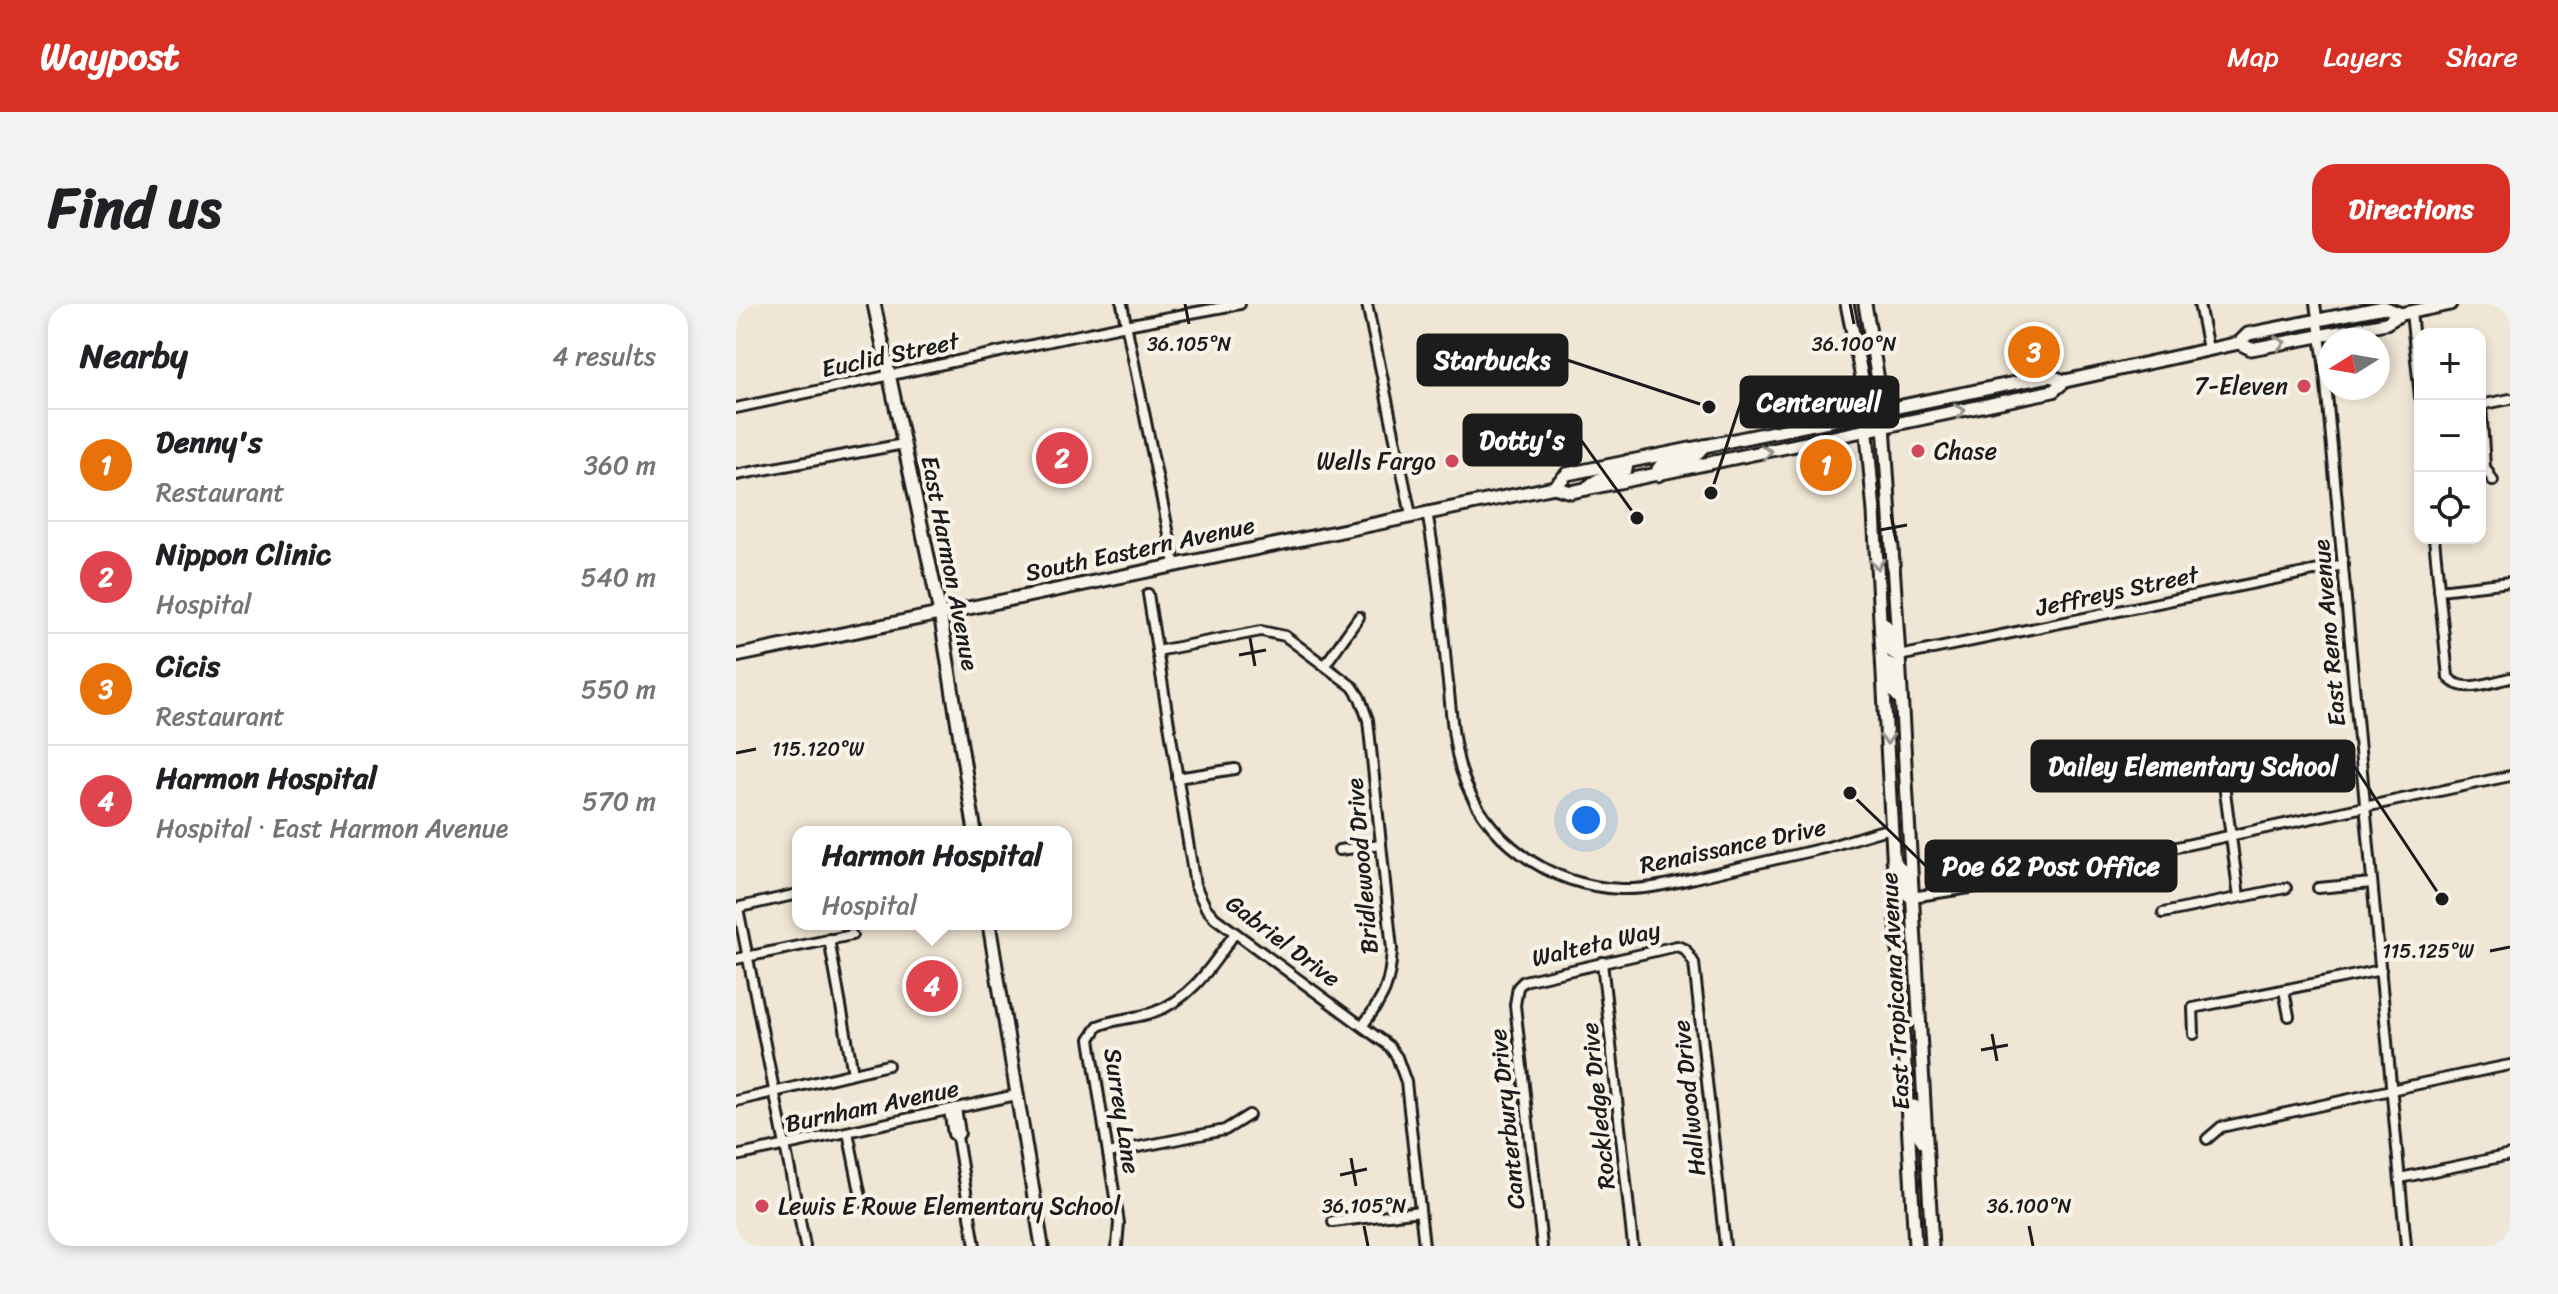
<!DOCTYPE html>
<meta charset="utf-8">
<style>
body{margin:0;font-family:Sriracha,sans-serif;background:#f2f2f2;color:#202124}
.controls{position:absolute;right:24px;top:24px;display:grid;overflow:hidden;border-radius:16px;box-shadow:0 4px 12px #0003}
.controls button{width:72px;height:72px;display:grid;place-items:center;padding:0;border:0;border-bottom:2px solid #e0e0e0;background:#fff;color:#202124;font:40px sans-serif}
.compass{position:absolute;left:1582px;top:24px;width:72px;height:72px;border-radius:50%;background:#fff;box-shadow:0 4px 12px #0003;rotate:259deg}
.you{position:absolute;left:850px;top:516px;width:28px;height:28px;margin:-20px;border:6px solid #fff;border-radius:50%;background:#1a73e8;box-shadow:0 0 0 12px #1a73e833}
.badge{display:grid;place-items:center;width:52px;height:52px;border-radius:50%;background:#d93025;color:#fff;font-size:26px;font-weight:700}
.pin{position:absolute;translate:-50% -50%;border:4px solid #fff;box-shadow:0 2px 8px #0006}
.popup{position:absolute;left:56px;top:522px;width:280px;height:104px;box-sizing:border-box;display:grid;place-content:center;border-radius:16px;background:#fff;filter:drop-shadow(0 2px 6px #0005);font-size:26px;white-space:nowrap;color:#757577}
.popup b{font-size:30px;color:#202124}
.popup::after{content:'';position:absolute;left:50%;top:100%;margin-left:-16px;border:16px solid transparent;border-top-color:#fff}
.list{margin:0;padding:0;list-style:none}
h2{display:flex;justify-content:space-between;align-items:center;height:104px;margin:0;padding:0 32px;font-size:34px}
h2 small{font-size:26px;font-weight:400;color:#757577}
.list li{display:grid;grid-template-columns:52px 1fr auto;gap:24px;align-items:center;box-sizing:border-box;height:112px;padding:0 32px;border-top:2px solid #e0e0e0}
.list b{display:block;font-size:30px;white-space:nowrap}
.list p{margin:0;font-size:26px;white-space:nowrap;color:#757577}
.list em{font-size:26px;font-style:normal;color:#757577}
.icon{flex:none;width:44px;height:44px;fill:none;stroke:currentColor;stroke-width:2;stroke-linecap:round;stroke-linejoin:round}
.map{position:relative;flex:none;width:1774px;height:942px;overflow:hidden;border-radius:24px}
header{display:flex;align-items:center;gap:48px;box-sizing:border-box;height:112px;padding:0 40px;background:#d93025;color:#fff}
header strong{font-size:38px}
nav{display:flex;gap:44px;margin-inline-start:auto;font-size:28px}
.intro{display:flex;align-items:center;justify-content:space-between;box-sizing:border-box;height:192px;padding:0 48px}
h1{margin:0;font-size:56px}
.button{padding:20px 36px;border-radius:24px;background:#d93025;color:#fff;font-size:28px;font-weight:700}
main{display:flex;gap:48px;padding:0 48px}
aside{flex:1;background:#fff;border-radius:24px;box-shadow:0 4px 12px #0003}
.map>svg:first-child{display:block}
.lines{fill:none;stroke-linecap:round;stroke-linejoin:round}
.minor-casing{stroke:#1c1c1c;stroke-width:14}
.major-casing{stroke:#1c1c1c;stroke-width:17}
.minor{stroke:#f7f3e8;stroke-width:8}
.major{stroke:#f7f3e8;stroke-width:11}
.oneway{stroke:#94928c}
.ticks{fill:none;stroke:#1c1c1c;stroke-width:3}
.poi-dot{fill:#d1495b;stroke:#f7f3e8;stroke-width:3}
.labels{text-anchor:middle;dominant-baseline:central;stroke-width:8;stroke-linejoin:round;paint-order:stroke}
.street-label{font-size:24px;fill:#1c1c1c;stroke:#f7f3e8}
.poi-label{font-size:24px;fill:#1c1c1c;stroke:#f7f3e8;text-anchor:end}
.ticks-label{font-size:20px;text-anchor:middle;fill:#1c1c1c;stroke:#f7f3e8;stroke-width:8;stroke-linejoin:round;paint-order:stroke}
.leader{fill:none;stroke:#1c1c1c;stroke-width:3}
.callout-dot{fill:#1c1c1c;stroke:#f7f3e8;stroke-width:3}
.callout{fill:#1c1c1c;stroke:#1c1c1c;stroke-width:3}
.callout-label{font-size:26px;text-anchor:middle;font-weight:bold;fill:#fff}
</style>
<header>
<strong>Waypost</strong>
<nav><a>Map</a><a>Layers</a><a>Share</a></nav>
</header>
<div class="intro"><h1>Find us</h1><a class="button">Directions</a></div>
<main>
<aside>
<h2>Nearby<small>4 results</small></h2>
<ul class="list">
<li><span class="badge" style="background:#e8710a">1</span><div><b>Denny's</b><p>Restaurant</p></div><em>360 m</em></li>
<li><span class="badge" style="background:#e0444e">2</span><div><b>Nippon Clinic</b><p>Hospital</p></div><em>540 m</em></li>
<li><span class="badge" style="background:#e8710a">3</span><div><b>Cicis</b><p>Restaurant</p></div><em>550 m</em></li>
<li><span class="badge" style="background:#e0444e">4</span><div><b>Harmon Hospital</b><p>Hospital · East Harmon Avenue</p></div><em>570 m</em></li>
</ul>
</aside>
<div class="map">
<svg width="1774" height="942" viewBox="0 0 1774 942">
<rect width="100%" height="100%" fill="#f0e6d5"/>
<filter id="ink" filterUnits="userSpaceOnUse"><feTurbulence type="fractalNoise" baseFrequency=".0125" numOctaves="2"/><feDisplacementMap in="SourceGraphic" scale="16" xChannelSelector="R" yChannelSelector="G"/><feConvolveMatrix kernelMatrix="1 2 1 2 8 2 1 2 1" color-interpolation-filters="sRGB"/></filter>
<g filter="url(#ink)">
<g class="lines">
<g class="minor-casing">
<g id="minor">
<polyline points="386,0 439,260"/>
<polyline points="631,0 675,211"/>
<polyline points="1463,0 1472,45"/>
<polyline points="1579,0 1588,58 1670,942"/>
<polyline points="1675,8 1684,93"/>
<polyline points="1744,101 1774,95"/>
<polyline points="1745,101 1749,163 1757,177"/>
<polyline points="0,104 390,21 504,0"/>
<polyline points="0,171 168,140"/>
<path d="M691,208C701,262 706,316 711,370C715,402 716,435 725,466C747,536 813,582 885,585C917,586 949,576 980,569C1017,560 1055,552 1092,543C1113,537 1134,529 1156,524"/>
<path d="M1698,234L1712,373C1726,391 1754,378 1774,374"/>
<polyline points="1703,286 1774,278"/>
<polyline points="412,290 459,581 470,604 479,614 653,742 661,753 670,778 688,942"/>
<path d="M421,347L525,327L549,332L617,383L624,394L632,416L656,645C654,681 649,692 627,721"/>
<polyline points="1163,352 1607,261"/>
<polyline points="589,361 623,313"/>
<polyline points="1486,465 1503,593"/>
<polyline points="441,474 499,465"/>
<polyline points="1415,479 1530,456"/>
<polyline points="603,546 645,541"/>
<polyline points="1582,584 1636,579"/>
<polyline points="1176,593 1291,575 1774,472"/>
<polyline points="0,604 62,590"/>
<polyline points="2,604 69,942"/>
<polyline points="1427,609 1550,584"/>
<polyline points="93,635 117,769"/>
<polyline points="0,655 116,631"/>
<polyline points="866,658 897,942"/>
<polyline points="1548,686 1553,712"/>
<polyline points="1458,730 1457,704 1645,666"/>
<polyline points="0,797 152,761"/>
<polyline points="220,804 224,829 221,833"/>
<polyline points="213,806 217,830 221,833 239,942"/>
<polyline points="112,828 126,898"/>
<path d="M1471,835L1485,823C1581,803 1677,780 1774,761"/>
<polyline points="372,849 489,826 513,811"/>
<polyline points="0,852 280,791"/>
<polyline points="1664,874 1774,851"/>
<polyline points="597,918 684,907"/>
<path d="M381,942L383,919L354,735L362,722C380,714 400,715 418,708C456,695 477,660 499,629"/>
<polyline points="806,942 779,701 782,683 788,677 941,642 949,645 958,659 989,942"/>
</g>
</g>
<g class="major-casing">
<g id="major">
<polyline points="138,0 204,309 239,528"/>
<polyline points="1111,0 1126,74 1138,208 1179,942"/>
<polyline points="1129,0 1147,105 1163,352 1196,942"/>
<polyline points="1503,39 1512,30 1648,3 1665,10"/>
<polyline points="922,171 922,165 925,161 958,153 968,142"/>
<polyline points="818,183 831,170 1314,72 1329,77"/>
<path d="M850,185C867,168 875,176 890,165L892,157"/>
<polyline points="1145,317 1154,326 1156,348 1163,352"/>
<polyline points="0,352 818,183 835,188 1317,87 1329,77 1503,39 1515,45 1531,42 1650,19 1665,10 1714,0"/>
<polyline points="1147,357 1154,360 1157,387 1165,396"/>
<polyline points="1157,556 1166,566 1169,589 1175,593"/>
<polyline points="253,620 306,942"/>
<polyline points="1178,802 1182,830 1188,839"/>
</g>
</g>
<use href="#minor" class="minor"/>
<use href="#major" class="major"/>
</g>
<defs><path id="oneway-chevron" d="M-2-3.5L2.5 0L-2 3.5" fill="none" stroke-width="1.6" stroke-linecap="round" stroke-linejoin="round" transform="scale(2)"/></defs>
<g class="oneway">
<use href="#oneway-chevron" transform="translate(1544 39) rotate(-11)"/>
<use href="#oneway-chevron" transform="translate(1224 107) rotate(-12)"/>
<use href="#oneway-chevron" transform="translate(1031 148) rotate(-12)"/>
<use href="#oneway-chevron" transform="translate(1141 260) rotate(86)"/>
<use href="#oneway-chevron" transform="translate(1151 435) rotate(87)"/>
</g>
</g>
<path class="ticks" d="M449,0L453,20M1114,0L1118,20M1155,210L1160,237M1144,226L1171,221M514,334L519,362M503,351L530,346M0,449L20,445M1754,647L1774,643M1256,730L1261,757M1245,746L1272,741M615,854L620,882M604,871L631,865M628,922L632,942M1293,922L1297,942"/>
<g class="poi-dot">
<circle cx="1568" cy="82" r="8"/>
<circle cx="1182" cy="147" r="8"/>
<circle cx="716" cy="157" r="8"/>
<circle cx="26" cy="902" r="8"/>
</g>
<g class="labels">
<g class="street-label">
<text transform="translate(154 51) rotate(-12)">Euclid Street</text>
<text transform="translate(404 245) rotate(-12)">South Eastern Avenue</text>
<text transform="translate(214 259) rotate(79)">East Harmon Avenue</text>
<text transform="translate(1381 287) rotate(-12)">Jeffreys Street</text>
<text transform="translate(1593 329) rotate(-95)">East Reno Avenue</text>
<text transform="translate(997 542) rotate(-12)">Renaissance Drive</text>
<text transform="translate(626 562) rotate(-95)">Bridlewood Drive</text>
<text transform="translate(547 637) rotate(37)">Gabriel Drive</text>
<text transform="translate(860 640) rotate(-13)">Walteta Way</text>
<text transform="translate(1159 687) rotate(-93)">East Tropicana Avenue</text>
<text transform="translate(953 794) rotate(-96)">Hallwood Drive</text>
<text transform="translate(136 802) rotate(-12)">Burnham Avenue</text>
<text transform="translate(862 802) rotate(-96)">Rockledge Drive</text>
<text transform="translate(386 807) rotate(81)">Surrey Lane</text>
<text transform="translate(771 815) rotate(-96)">Canterbury Drive</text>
</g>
<g class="poi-label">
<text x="1552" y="82">7-Eleven</text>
<text x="1198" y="147" text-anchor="start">Chase</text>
<text x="700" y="157">Wells Fargo</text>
<text x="42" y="902" text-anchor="start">Lewis E Rowe Elementary School</text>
</g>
</g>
<g class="ticks-label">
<text x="453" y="47">36.105°N</text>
<text x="1118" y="47">36.100°N</text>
<text x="82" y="452">115.120°W</text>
<text x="1692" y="654">115.125°W</text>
<text x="628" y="909">36.105°N</text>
<text x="1293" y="909">36.100°N</text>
</g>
<path class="leader" d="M973 103L831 56M975 189L1005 98M901 214L845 136M1706 595L1618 462M1114 489L1190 562"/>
<g class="callout-dot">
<circle cx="973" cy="103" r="8"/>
<circle cx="975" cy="189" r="8"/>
<circle cx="901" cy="214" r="8"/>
<circle cx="1706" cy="595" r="8"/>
<circle cx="1114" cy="489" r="8"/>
</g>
<g class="callout">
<rect x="682" y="31" width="149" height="50" rx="8"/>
<rect x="1005" y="73" width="157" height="50" rx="8"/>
<rect x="728" y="111" width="117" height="50" rx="8"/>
<rect x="1296" y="437" width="322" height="50" rx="8"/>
<rect x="1190" y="537" width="250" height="50" rx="8"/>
</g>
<g class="callout-label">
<text x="756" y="65">Starbucks</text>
<text x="1083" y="107">Centerwell</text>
<text x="786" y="145">Dotty's</text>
<text x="1457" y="471">Dailey Elementary School</text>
<text x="1315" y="571">Poe 62 Post Office</text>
</g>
</svg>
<div class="controls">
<button>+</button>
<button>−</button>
<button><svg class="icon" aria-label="locate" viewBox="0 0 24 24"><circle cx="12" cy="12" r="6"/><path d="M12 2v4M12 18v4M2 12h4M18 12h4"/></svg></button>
</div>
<svg class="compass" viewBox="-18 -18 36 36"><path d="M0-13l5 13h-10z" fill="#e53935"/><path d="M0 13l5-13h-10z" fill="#757577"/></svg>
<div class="you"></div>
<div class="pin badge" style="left:1090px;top:161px;background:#e8710a">1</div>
<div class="pin badge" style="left:326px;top:154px;background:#e0444e">2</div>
<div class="pin badge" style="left:1298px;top:48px;background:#e8710a">3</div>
<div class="pin badge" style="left:196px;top:682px;background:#e0444e">4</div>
<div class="popup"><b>Harmon Hospital</b>Hospital</div>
</div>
</main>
